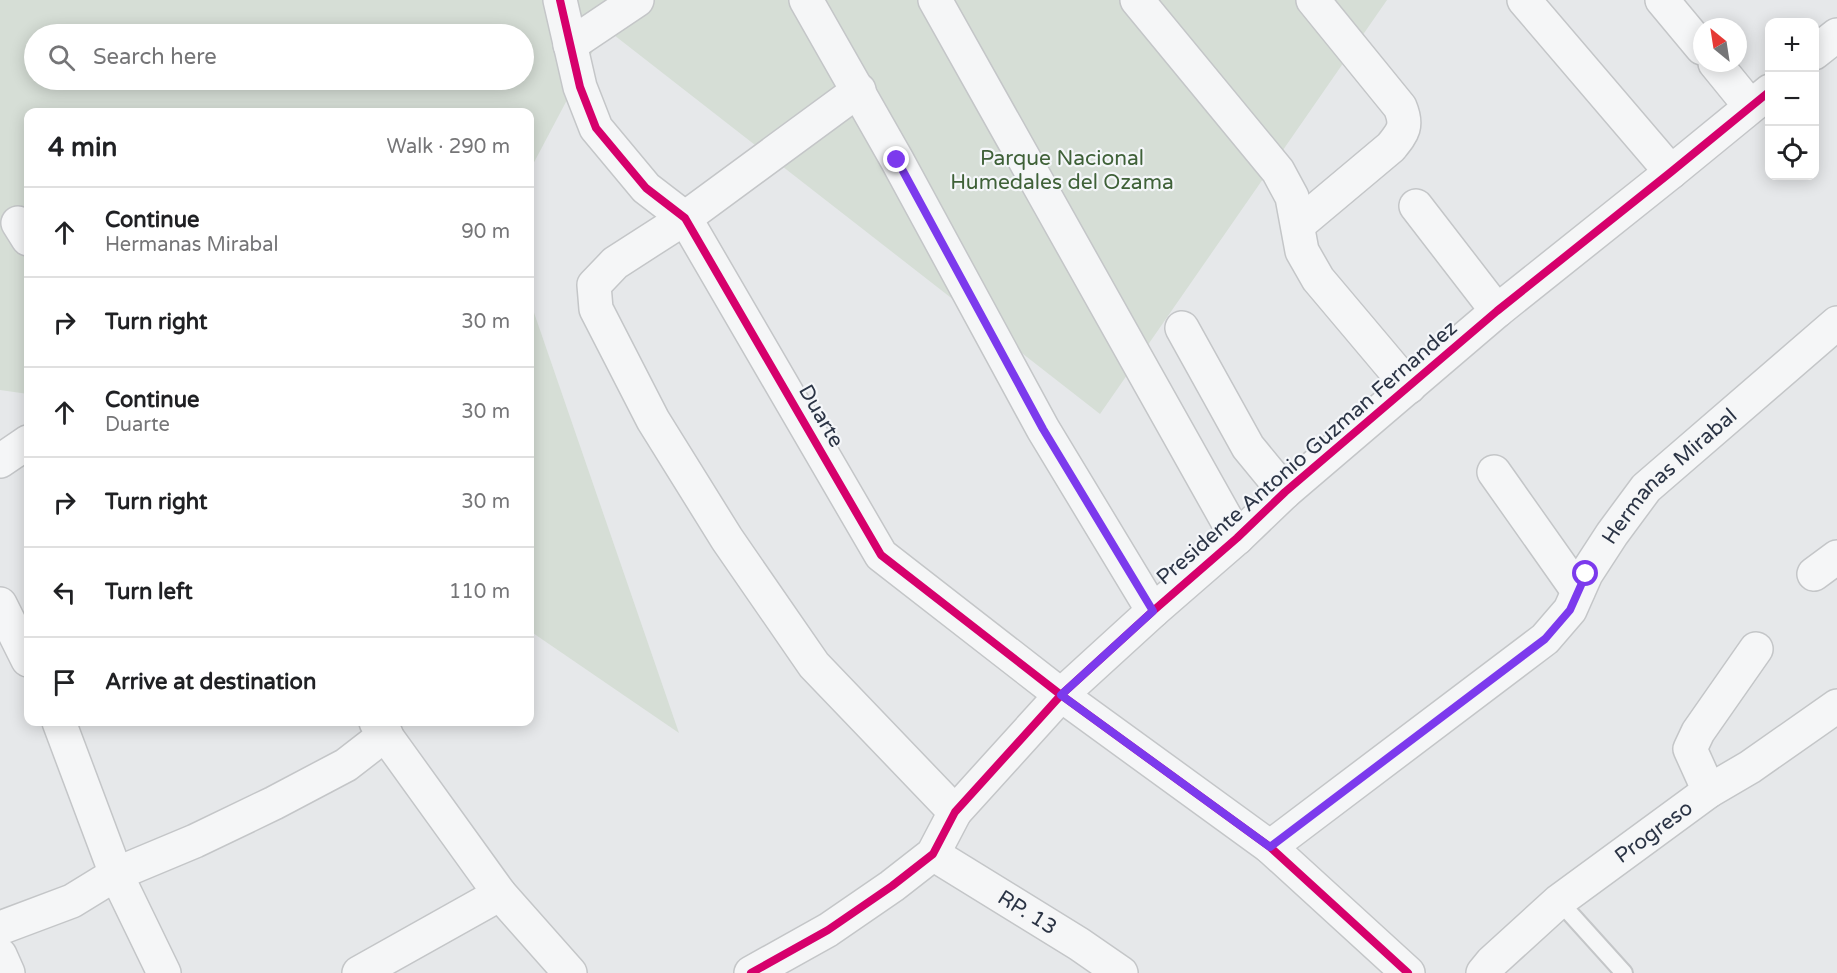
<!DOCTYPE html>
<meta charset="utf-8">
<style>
body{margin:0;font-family:"Varela Round",sans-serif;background:#f6f6f6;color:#202124}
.controls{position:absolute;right:18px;top:18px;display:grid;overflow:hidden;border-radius:12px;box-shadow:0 3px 15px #0003}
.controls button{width:54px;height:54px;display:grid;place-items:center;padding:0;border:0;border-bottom:2px solid #e0e0e0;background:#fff;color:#202124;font:30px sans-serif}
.compass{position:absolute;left:1693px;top:18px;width:54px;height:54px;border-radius:50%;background:#fff;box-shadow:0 3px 15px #0003;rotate:330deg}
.stop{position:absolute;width:18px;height:18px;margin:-14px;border:4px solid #7c3aed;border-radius:50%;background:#fff}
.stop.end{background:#7c3aed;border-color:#fff;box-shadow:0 2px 6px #0008}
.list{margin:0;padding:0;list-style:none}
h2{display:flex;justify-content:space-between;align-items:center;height:78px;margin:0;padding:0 24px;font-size:26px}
h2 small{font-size:20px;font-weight:400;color:#757577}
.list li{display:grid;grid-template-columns:39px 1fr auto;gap:18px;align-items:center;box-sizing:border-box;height:90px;padding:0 24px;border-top:2px solid #e0e0e0}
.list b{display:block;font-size:22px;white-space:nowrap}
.list p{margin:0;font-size:20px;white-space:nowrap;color:#757577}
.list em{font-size:20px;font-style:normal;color:#757577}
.icon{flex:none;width:33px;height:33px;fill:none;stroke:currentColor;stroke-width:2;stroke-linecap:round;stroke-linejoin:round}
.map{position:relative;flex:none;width:1837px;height:973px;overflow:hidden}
.search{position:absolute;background:#fff;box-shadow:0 3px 15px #0003;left:24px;top:24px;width:510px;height:66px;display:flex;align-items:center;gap:15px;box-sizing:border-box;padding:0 21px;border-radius:33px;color:#757577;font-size:22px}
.panel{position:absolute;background:#fff;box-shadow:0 3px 15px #0003;left:24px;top:108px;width:510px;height:618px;border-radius:12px}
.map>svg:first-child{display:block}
.green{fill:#d6ded6;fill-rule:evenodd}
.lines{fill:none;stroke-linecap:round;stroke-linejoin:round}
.lane-casing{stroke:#c4c6c8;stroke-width:20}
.street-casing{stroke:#c4c6c8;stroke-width:36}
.lane{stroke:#f5f6f7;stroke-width:16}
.street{stroke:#f5f6f7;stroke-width:33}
.cycleway-casing{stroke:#f4f6f9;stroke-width:11}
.cycleway{stroke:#d6006c;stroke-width:8}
.route{stroke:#7c3aed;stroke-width:8}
.labels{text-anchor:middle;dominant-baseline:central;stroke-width:4.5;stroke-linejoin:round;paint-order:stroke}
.park-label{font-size:21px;fill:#3f6138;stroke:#f4f6f9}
.street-label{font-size:21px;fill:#2b3445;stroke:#f4f6f9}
</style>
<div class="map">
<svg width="1837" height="973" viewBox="0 0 1837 973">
<rect width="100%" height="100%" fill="#e6e8ea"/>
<g class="green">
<path d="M0,0H1387L1100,414L605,28L530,170V112H28V394L0,390ZM34,34H524V80H34Z"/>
<polygon points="530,301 679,733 530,631"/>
</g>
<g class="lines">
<g class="lane-casing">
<polyline id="lane" points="1559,901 1624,973"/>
</g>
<g class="street-casing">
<g id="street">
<polyline points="560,0 580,87 596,128 646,188 685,218 881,555 1061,695 1270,847 1408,973"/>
<polyline points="806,0 897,160 1043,429 1153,611"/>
<polyline points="935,0 1237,538"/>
<polyline points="1137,0 1278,171 1292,197 1302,251 1318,279 1409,387"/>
<polyline points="1524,0 1671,172"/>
<polyline points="1662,0 1702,48"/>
<polyline points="570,45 637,0"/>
<polyline points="1814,53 1837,35"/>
<polyline points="1715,63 1750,106"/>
<polyline points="859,90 685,218 615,263 594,285 596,309 653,420 727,539 814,665 955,812"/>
<polyline points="1416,206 1497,311"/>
<polyline points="18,223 28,239"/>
<path d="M1298,225L1391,147C1403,132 1408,126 1400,107L1313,0"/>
<polyline points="1182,328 1248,447 1285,492"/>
<polyline points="0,461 28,442"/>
<polyline points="1494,472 1578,591"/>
<polyline points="1814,574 1837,557"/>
<polyline points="0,604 28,660"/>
<polyline points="59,722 116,874 164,973"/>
<polyline points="376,722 500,894 570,973"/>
<polyline points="1709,791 1690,749 1698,732 1756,649"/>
<path id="s1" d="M1270,847L1545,639L1570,610L1586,574L1612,534L1646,488L1837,323"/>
<path id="s2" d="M933,854L1079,944L1121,973"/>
<polyline points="0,928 72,901 116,874 195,841 274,803 346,765 386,734"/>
<polyline points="0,955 8,973"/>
<polyline points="359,973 500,894"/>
<polyline points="751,973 828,930 892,886 933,854 955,812 1061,695 1153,611 1237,538 1285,492 1497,311 1671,172 1770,91"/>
<path id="s3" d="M1483,973L1492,962L1559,901L1709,791L1750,767L1837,706"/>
</g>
</g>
<use href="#lane" class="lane"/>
<use href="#street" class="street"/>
<g class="cycleway-casing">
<g id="cycleway">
<polyline points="560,0 580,87 596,128 646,188 685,218 881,555 1061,695 1270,847 1408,973"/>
<polyline points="751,973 828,930 892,886 933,854 955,812 1061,695 1153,611 1237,538 1285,492 1497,311 1671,172 1770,91"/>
</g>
</g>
<use href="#cycleway" class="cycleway"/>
</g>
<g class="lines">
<polyline class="route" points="897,160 1043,429 1153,611 1061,695 1270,847 1545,639 1570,610 1586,574"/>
</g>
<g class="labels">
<g class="park-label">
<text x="1062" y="158">Parque Nacional<tspan x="1062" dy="24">Humedales del Ozama</tspan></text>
</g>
<g class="street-label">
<text transform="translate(821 416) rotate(60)">Duarte</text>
<text transform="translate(1307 453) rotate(-41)">Presidente Antonio Guzman Fernandez</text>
<text stroke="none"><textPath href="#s1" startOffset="552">Hermanas Mirabal</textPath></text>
<text stroke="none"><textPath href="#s3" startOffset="222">Progreso</textPath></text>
<text stroke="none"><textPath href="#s2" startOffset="111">RP. 13</textPath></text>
</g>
</g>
</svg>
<div class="controls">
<button>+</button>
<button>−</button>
<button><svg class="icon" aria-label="locate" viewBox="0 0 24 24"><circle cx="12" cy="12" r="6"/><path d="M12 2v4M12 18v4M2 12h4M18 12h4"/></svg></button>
</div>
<svg class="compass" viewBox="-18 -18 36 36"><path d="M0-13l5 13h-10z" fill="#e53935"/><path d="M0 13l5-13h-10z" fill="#757577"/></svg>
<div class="stop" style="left:1586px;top:574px"></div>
<div class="stop end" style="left:897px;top:160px"></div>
<div class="search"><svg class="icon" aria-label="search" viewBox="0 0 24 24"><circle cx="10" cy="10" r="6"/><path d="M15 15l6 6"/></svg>Search here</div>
<section class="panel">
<h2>4 min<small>Walk · 290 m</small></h2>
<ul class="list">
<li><svg class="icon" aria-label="ahead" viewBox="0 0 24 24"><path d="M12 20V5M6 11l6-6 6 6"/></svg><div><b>Continue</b><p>Hermanas Mirabal</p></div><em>90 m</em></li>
<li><svg class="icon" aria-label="right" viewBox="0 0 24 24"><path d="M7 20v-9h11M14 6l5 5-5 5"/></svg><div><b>Turn right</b></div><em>30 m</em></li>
<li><svg class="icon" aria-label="ahead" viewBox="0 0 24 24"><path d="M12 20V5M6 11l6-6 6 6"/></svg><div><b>Continue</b><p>Duarte</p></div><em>30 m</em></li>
<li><svg class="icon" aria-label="right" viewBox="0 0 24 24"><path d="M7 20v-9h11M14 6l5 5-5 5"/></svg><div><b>Turn right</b></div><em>30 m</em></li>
<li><svg class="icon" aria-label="left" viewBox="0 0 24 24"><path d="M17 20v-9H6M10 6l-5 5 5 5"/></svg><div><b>Turn left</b></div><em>110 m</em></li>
<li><svg class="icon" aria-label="arrive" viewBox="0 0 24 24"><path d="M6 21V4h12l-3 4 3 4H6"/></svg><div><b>Arrive at destination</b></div></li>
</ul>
</section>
</div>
